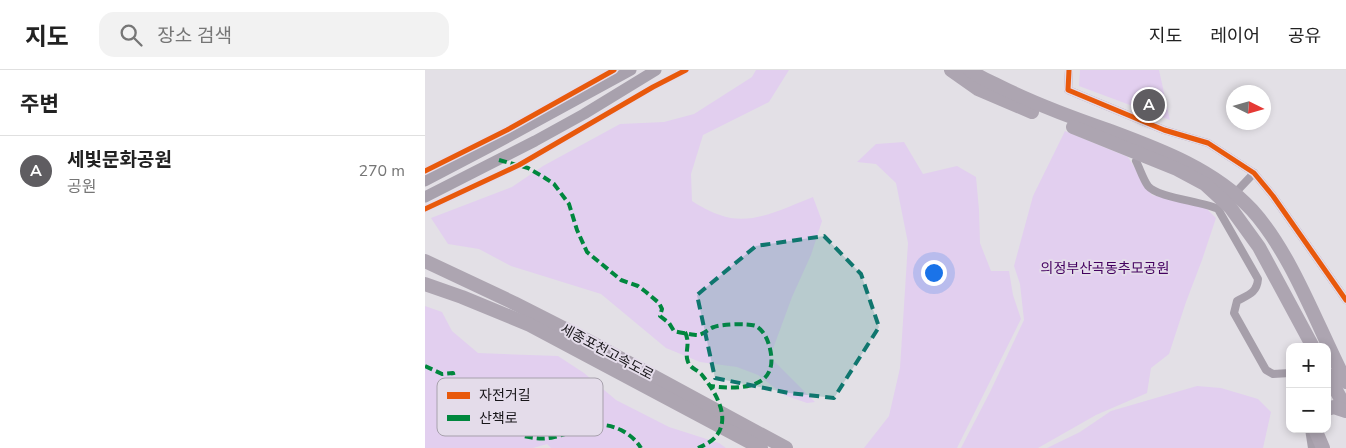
<!DOCTYPE html>
<html lang="ko">
<meta charset="utf-8">
<style>
body{margin:0;font-family:"Nunito Sans","Noto Sans KR",sans-serif;background:#f2f2f2;color:#222}
.controls{position:absolute;right:15px;bottom:15px;display:grid;overflow:hidden;border-radius:10px;box-shadow:0 2px 8px #0003}
.controls button{width:45px;height:45px;display:grid;place-items:center;padding:0;border:0;border-bottom:1px solid #e0e0e0;background:#fff;color:#222;font:25px sans-serif}
.compass{position:absolute;left:801px;top:15px;width:45px;height:45px;border-radius:50%;background:#fff;box-shadow:0 2px 8px #0003;rotate:95deg}
.you{position:absolute;left:508px;top:202px;width:18px;height:18px;margin:-12px;border:4px solid #fff;border-radius:50%;background:#1a73e8;box-shadow:0 0 0 8px #1a73e833}
.badge{display:grid;place-items:center;width:32px;height:32px;border-radius:50%;background:#5f5d61;color:#fff;font-size:16px;font-weight:700}
.pin{position:absolute;translate:-50% -50%;border:2px solid #fff;box-shadow:0 1px 5px #0006}
.list{margin:0;padding:0;list-style:none}
h2{display:flex;justify-content:space-between;align-items:center;height:65px;margin:0;padding:0 20px;font-size:21px}
h2 small{font-size:16px;font-weight:400;color:#767676}
.list li{display:grid;grid-template-columns:32px 1fr auto;gap:15px;align-items:center;box-sizing:border-box;height:70px;padding:0 20px;border-top:1px solid #e0e0e0}
.list b{display:block;font-size:19px;white-space:nowrap}
.list p{margin:0;font-size:16px;white-space:nowrap;color:#767676}
.list em{font-size:16px;font-style:normal;color:#767676}
.icon{flex:none;width:28px;height:28px;fill:none;stroke:currentColor;stroke-width:2;stroke-linecap:round;stroke-linejoin:round}
.map{position:relative;flex:none;width:921px;height:378px;overflow:hidden}
header{display:flex;align-items:center;gap:30px;box-sizing:border-box;height:70px;padding:0 25px;background:#fff;border-bottom:1px solid #e0e0e0}
header strong{font-size:24px}
nav{display:flex;gap:28px;margin-inline-start:auto;font-size:18px}
.search{width:350px;height:45px;background:#f2f2f2;display:flex;align-items:center;gap:12px;box-sizing:border-box;padding:0 18px;border-radius:15px;color:#767676;font-size:19px}
main{display:flex}
aside{flex:1;background:#fff}
.map>svg:first-child{display:block}
.green{fill:#e2cfef}
.lines{fill:none;stroke-linecap:round;stroke-linejoin:round}
.street{stroke:#a69faa;stroke-width:8}
.primary{stroke:#a8a1ad;stroke-width:11}
.highway{stroke:#ada5b1;stroke-width:14}
.quiet{stroke:#00873e;stroke-width:4;stroke-dasharray:8 4;stroke-linecap:butt}
.cycleway-casing{stroke:#e4dcea;stroke-width:8}
.cycleway{stroke:#e8590c;stroke-width:5}
.marked{fill:#0f766e;fill-opacity:0.2;stroke:#0f766e;stroke-width:4;stroke-dasharray:10 6;stroke-linejoin:round}
.labels{text-anchor:middle;dominant-baseline:central;stroke-width:4;stroke-linejoin:round;paint-order:stroke}
.park-label{font-size:14px;fill:#43015f;stroke:#e4dcea}
.street-label{font-size:14px;fill:#18161a;stroke:#e4dcea}
.key{fill:#e4dcea;stroke:#a7a1ac;stroke-width:1}
.key-label{font-size:14px;fill:#18161a}
</style>
<header>
<strong>지도</strong>
<div class="search"><svg class="icon" aria-label="search" viewBox="0 0 24 24"><circle cx="10" cy="10" r="6"/><path d="M15 15l6 6"/></svg>장소 검색</div>
<nav><a>지도</a><a>레이어</a><a>공유</a></nav>
</header>
<main>
<aside>
<h2>주변<small></small></h2>
<ul class="list">
<li><span class="badge">A</span><div><b>세빛문화공원</b><p>공원</p></div><em>270 m</em></li>
</ul>
</aside>
<div class="map">
<svg width="921" height="378" viewBox="0 0 921 378">
<rect width="100%" height="100%" fill="#e3e0e6"/>
<g class="green">
<path d="M331,0H364L344,32L278,65L266,104L267,131C275,136 285,142 295,145C326,157 359,138 388,127L397,151L386,185L367,227L345,287L390,332L382,333L359,325L333,305L312,297L275,292L241,278L176,224L86,196L54,179L23,174L6,148L87,117L118,96L195,54L239,52L269,44L327,7Z"/>
<polygon points="655,0 734,0 745,50 654,16"/>
<polygon points="640,61 703,87 727,125 780,137 791,148 777,190 761,232 744,284 726,298 722,323 671,345 613,378 536,378 565,322 599,250 595,214 589,196 608,126"/>
<polygon points="479,72 498,104 532,96 551,107 554,140 555,173 566,201 584,201 588,225 596,249 532,378 439,378 464,346 475,298 483,173 471,113 451,94 432,92 451,74"/>
<polygon points="0,236 17,242 27,261 53,283 133,286 159,303 191,330 244,357 294,373 301,378 126,378 122,374 108,378 0,378"/>
<polygon points="772,316 796,318 833,329 846,342 838,378 622,378 655,362 686,341"/>
</g>
<g class="lines">
<g class="street">
<polyline points="644,0 643,20 739,60 783,73 829,103 848,126 921,230"/>
<path d="M711,91C715,99 718,109 723,116C733,128 776,131 793,139L833,209C832,223 823,225 812,231L809,243L841,300L848,304L865,303"/>
<polyline points="812,121 829,103"/>
<polyline points="884,359 887,378"/>
</g>
<g class="primary">
<polyline points="0,111 63,78 206,0"/>
<polyline points="0,127 110,71 159,44 231,0"/>
</g>
<g class="highway">
<polyline points="526,0 553,19 607,42"/>
<path d="M545,0C553,7 564,11 574,16C610,34 645,47 683,60C734,79 789,99 827,140C867,184 893,258 921,312"/>
<polyline points="648,57 752,99 780,114 805,137 834,177 888,277"/>
<polyline points="0,191 89,233 154,266 361,378"/>
<polyline points="0,214 37,227 105,255 336,378"/>
<polyline points="902,304 921,338"/>
<polyline points="902,339 909,337 921,341"/>
<polyline points="890,359 898,378"/>
</g>
<g class="quiet">
<path d="M74,90L103,98L117,106L129,114L144,134L152,160L162,182L196,210L213,216L221,222L234,233L237,239L235,246L244,253L249,261C251,262 270,265 272,265C278,265 283,259 289,257C296,254 324,253 331,256C338,260 342,268 344,275C357,319 316,320 285,316"/>
<path d="M260,262C266,274 259,282 263,292C266,299 273,300 277,305C289,320 306,346 292,365C288,371 280,375 273,378"/>
<path d="M0,296L17,304L28,303L31,317L53,341C74,342 85,350 98,366C108,368 118,370 129,367C154,362 169,347 196,360C204,364 211,370 216,378"/>
</g>
<g class="cycleway-casing">
<g id="cycleway">
<polyline points="644,0 643,20 739,60 783,73 829,103 848,126 921,230"/>
<polyline points="0,101 82,60 189,0"/>
<polyline points="0,139 94,95 228,17 261,0"/>
</g>
</g>
<use href="#cycleway" class="cycleway"/>
</g>
<path class="marked" d="M399,166L436,204L454,257L409,328L364,323L290,308L272,225L331,176Z"/>
<g class="labels">
<g class="park-label">
<text x="680" y="198">의정부산곡동추모공원</text>
</g>
<g class="street-label">
<text transform="translate(182 282) rotate(28)">세종포천고속도로</text>
</g>
</g>
<rect x="12" y="308" width="166" height="58" rx="8" class="key"/>
<rect x="22" y="322" width="23" height="7" fill="#e8590c"/>
<rect x="22" y="345" width="23" height="6" fill="#00873e"/>
<g class="key-label">
<text x="54" y="330">자전거길</text>
<text x="54" y="353">산책로</text>
</g>
</svg>
<div class="controls">
<button>+</button>
<button>−</button>
</div>
<svg class="compass" viewBox="-18 -18 36 36"><path d="M0-13l5 13h-10z" fill="#e53935"/><path d="M0 13l5-13h-10z" fill="#767676"/></svg>
<div class="you"></div>
<div class="pin badge" style="left:724px;top:35px">A</div>
</div>
</main>
